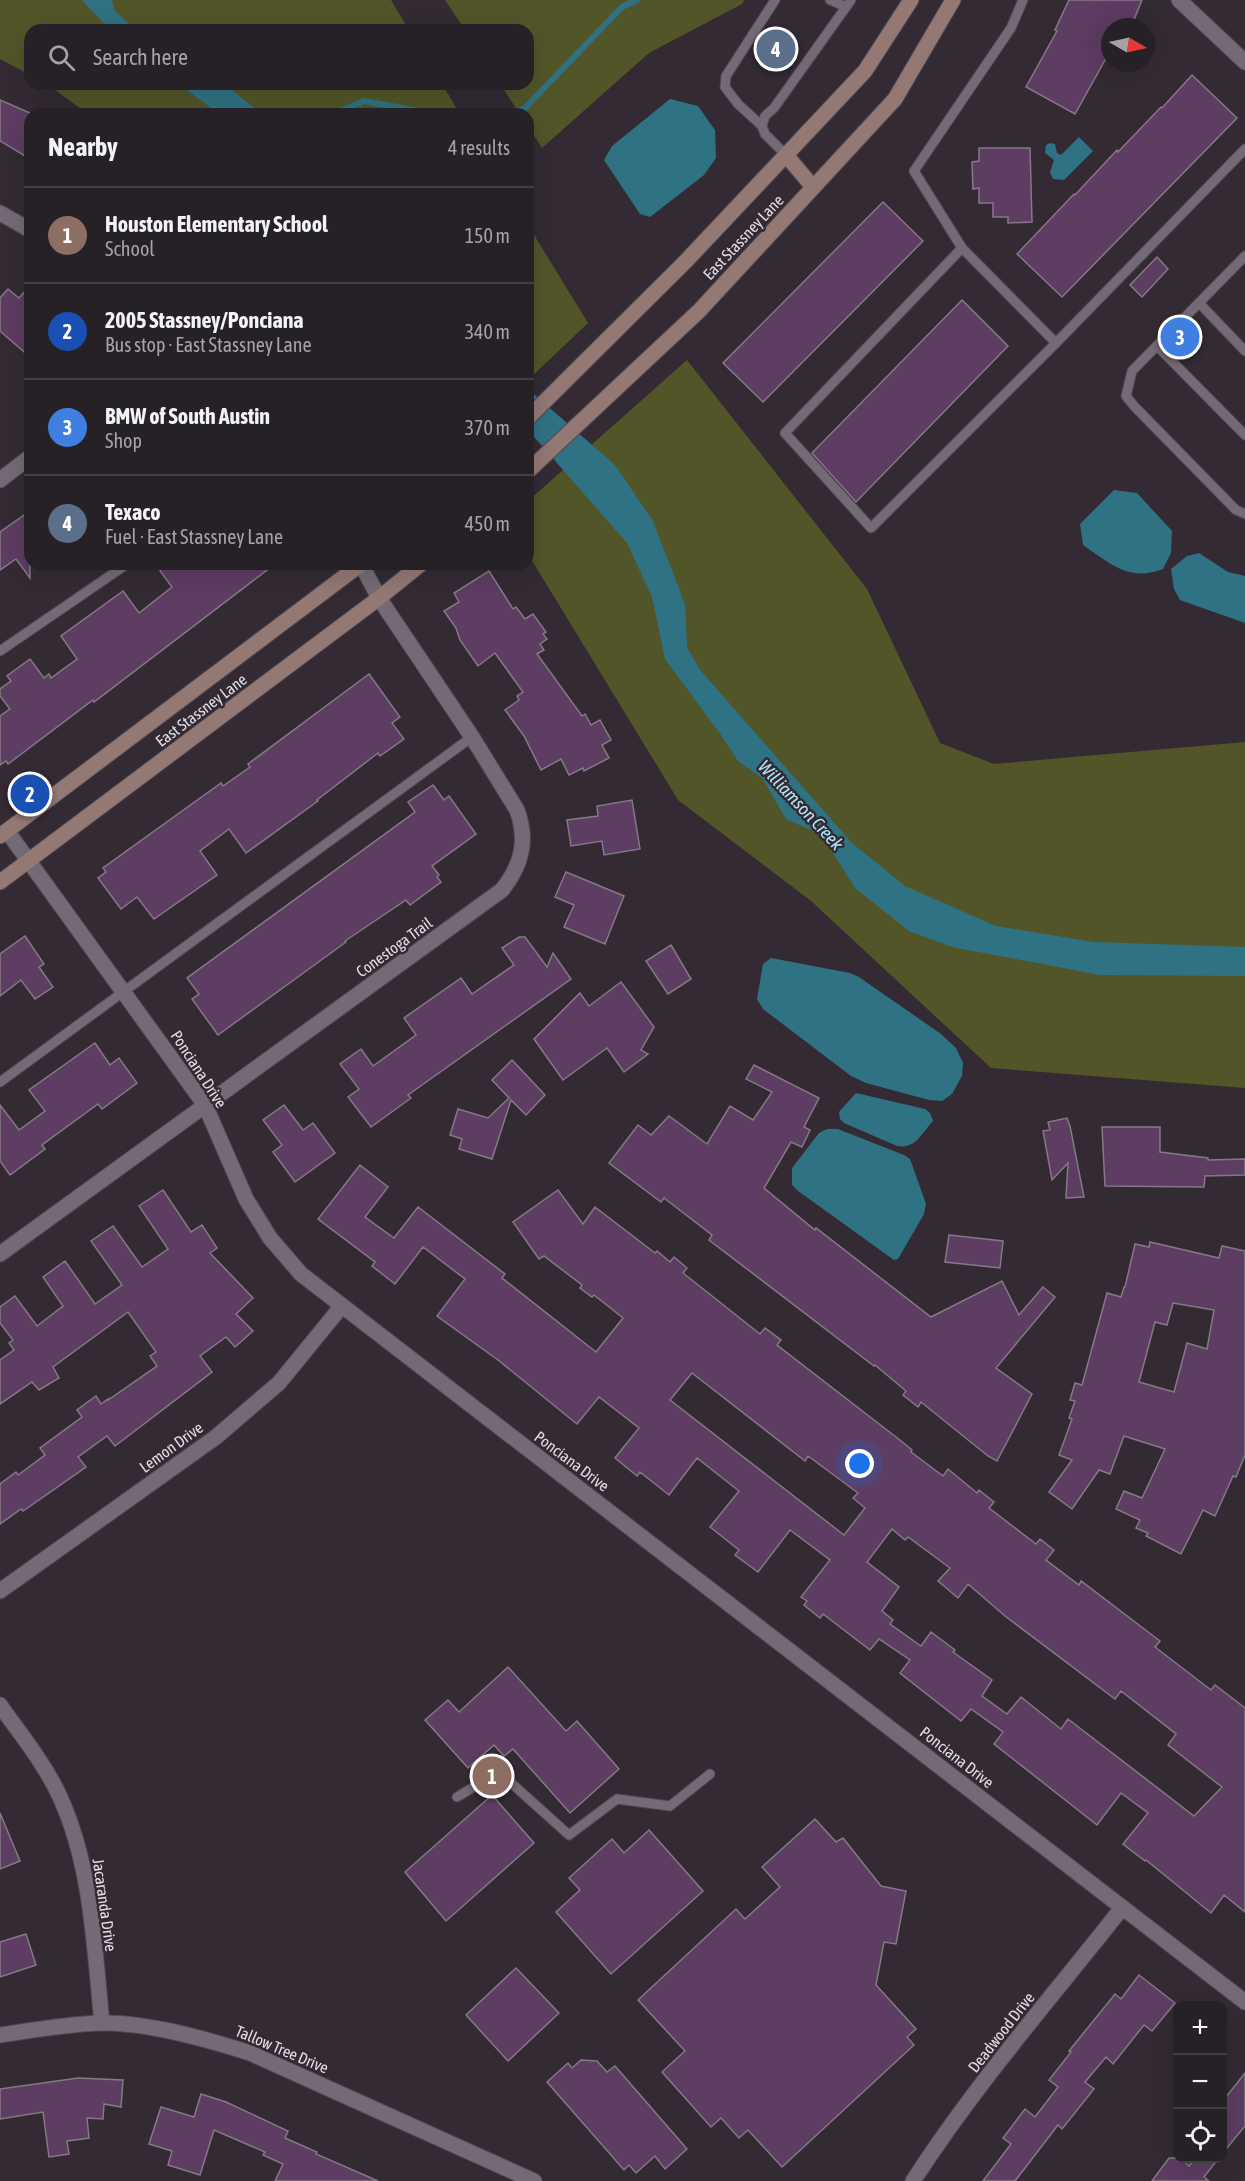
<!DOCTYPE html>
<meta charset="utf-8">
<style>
body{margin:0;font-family:"Asap Condensed",sans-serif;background:#322d33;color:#f1f3f6}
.controls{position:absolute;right:18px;bottom:18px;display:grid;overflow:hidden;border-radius:12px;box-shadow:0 6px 24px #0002}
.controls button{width:54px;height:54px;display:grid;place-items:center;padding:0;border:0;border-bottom:2px solid #423e44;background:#262027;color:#f1f3f6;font:30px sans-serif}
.compass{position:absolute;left:1101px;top:18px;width:54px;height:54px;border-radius:50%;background:#262027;box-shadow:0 6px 24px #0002;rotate:99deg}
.you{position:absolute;left:860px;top:1464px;width:21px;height:21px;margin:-15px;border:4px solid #fff;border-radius:50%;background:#1a73e8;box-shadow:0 0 0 9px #1a73e833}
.badge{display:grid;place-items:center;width:39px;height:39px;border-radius:50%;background:#f49e89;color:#fff;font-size:20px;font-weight:700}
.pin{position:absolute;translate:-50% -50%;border:3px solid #fff;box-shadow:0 2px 6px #0006}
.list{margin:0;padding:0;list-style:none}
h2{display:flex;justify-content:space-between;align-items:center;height:78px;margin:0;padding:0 24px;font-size:26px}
h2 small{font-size:20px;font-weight:400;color:#a4a3a7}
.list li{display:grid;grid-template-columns:39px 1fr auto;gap:18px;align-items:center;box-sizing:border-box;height:96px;padding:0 24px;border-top:2px solid #423e44}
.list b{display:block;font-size:22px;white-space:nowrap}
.list p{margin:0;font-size:20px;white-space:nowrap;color:#a4a3a7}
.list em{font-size:20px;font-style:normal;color:#a4a3a7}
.icon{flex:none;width:33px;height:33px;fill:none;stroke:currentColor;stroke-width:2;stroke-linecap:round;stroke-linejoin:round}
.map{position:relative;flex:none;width:1245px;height:2181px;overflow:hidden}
.search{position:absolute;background:#262027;box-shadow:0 6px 24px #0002;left:24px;top:24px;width:510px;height:66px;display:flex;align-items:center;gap:15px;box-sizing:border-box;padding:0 21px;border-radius:18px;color:#a4a3a7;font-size:22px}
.panel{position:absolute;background:#262027;box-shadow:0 6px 24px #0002;left:24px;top:108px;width:510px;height:462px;border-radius:18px}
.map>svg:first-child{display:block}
.green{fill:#515528}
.water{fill:#2f7283}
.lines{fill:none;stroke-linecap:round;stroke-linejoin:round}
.stream{stroke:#2f7283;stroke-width:6}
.building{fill:#5d3d62;stroke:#847985;stroke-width:1.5;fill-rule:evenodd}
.service-casing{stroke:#4f4850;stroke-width:11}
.minor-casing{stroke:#4f4850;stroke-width:17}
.tertiary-casing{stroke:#4f4850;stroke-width:17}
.secondary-casing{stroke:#4f4850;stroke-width:17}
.service{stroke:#746a76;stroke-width:9}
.minor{stroke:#746a76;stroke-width:15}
.tertiary{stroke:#746a76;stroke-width:15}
.secondary{stroke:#937874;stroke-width:15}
.labels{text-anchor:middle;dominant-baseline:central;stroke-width:5;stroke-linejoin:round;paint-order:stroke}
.street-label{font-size:16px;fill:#e3dee4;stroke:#332a34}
.water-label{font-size:18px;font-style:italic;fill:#b1e9f9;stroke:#332a34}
</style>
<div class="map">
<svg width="1245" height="2181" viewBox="0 0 1245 2181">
<rect width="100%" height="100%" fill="#332a34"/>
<g class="green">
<polygon points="0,0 391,0 409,30 30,30 30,75 0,59"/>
<polygon points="445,0 744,0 742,4 649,53 542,148 528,126 528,114 520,114 500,84 528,84 528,30 465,30"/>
<polygon points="47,84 442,84 460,114 88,114"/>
<polygon points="528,225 588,323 528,380"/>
<polygon points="687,360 867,589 940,743 994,764 1245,742 1245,1088 991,1068 811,901 678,800 528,554 528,501"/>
</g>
<g class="water">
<polygon points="82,0 112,0 114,10 135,30 110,30"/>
<polygon points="179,84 224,84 262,114 219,114"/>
<polygon points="670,99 698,106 715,130 716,158 704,175 650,217 640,214 604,160 612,146"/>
<polygon points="1079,137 1093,151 1064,180 1053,179 1050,172 1054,160 1045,153 1046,145 1050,143 1055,144 1057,153 1061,155"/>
<polygon points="528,389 615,465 653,521 685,604 687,647 700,670 852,843 905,886 996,926 1094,942 1245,947 1245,976 1100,975 952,947 909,931 855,888 831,850 815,832 786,819 762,778 738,761 721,735 665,659 652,597 627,543 528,430"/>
<path d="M1114,490L1137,493L1172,531L1171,553L1163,569C1129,582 1111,564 1083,545L1080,524Z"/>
<polygon points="1199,553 1228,572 1245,576 1245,623 1180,600 1174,589 1171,569 1187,556"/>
<polygon points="771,958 850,973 859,977 941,1034 956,1048 963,1063 962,1076 952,1094 942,1101 929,1100 866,1083 851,1076 763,1009 757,999 763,964"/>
<path d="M856,1093L925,1109L930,1113L933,1121C921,1134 916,1149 897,1146L844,1123L840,1119L839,1112Z"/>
<polygon points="827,1129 838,1129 904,1155 910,1159 926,1204 924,1214 898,1259 894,1260 798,1191 792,1185 792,1168 819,1133"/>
</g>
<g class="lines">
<g class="stream">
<polyline points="334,114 364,101 435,114"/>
<polyline points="497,114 524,109 622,7 637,0"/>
</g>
</g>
<g class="building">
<polygon points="1069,0 1142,0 1131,27 1110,27 1110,51 1075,114 1026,87 1057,31 1055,30"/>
<polygon points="1192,75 1237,118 1062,297 1017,254 1074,194 1075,195 1117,150 1118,152 1161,107 1162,108"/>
<polygon points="0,100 30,113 30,159 0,141"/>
<polygon points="979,148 1030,148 1032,222 1008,223 1008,217 993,217 993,203 979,203 979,188 973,189 972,162 979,161"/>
<polygon points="883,202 923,241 763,402 723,363"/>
<polygon points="1157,257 1168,269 1142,297 1130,285"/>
<polygon points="30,286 30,357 0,331 0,298 8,289 19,298"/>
<polygon points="962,300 1008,346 856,502 812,453"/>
<polygon points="30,511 30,578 16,559 0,570 0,532"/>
<polygon points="169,564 275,564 94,702 93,700 8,764 6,761 0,765 0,716 10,709 0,696 0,689 11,681 7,676 30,659 44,678 49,674 51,678 77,659 61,636 123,591 139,613 172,587 160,571"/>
<polygon points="489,571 513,609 516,607 525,619 533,614 546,632 543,634 547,639 540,644 544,650 537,654 582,716 585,714 591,725 600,720 611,740 602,745 609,758 584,771 583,768 569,775 561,759 541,770 524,736 505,710 519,700 517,696 523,692 495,653 478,666 460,640 456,628 444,611 459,602 454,593"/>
<polygon points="369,674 400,717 392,723 404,739 380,756 378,753 317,800 318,801 246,853 229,829 200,851 217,875 154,919 137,897 121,909 98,878 106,872 103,868 221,783 223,786 250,767 248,764"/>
<polygon points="433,785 444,800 449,796 476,834 432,866 439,875 437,877 441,882 410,905 406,900 345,941 346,942 218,1035 192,999 199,994 187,978 415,812 408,802"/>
<polygon points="632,800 640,849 604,855 602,841 571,846 567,820 598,816 597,806"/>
<polygon points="566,872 624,896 605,944 564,927 574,905 555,897"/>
<polygon points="25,936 44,964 39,967 53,987 35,999 21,980 0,996 0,954"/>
<polygon points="519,937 525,937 547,967 553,953 571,979 408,1095 411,1098 371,1127 348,1097 359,1089 340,1064 361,1049 373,1066 416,1035 404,1018 461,978 472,994 514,965 502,948"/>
<polygon points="671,945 691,979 668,994 646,961"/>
<polygon points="621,982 654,1027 641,1050 648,1054 624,1072 607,1048 563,1080 534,1039 580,993 589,1006"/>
<polygon points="95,1043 110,1065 119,1058 137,1083 102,1109 98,1104 42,1145 45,1149 10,1175 0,1161 0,1105 19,1130 45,1111 29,1090"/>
<polygon points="512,1060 545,1095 526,1115 511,1100 492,1159 459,1149 462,1139 450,1135 458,1109 488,1118 509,1098 492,1080"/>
<polygon points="754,1065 819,1098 804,1127 810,1130 802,1147 791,1142 764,1188 815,1230 816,1228 931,1317 1002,1281 1019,1315 1043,1287 1055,1297 996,1368 1032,1394 997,1461 988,1456 921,1402 918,1407 903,1395 906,1391 875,1365 874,1366 709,1240 712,1235 664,1198 661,1202 609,1163 638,1125 651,1135 669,1116 707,1144 730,1106 753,1120 772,1092 746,1079"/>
<polygon points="284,1105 303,1130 313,1123 335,1153 295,1182 273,1152 282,1145 263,1120"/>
<polygon points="1067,1118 1070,1126 1084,1197 1066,1198 1068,1163 1052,1180 1043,1131 1050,1130 1048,1122"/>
<polygon points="1102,1127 1160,1127 1160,1152 1208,1158 1208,1160 1245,1159 1245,1175 1205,1176 1204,1187 1105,1186"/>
<path d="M360,1165L388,1187L365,1217L394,1238L418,1207L505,1274L502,1278L596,1352L623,1318L594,1295L592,1297L580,1288L582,1285L544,1256L539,1259L513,1222L558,1190L583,1224L595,1207L655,1253L657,1251L670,1262L674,1257L687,1268L683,1273L760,1334L765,1328L781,1340L777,1345L896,1437L912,1450L911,1452L943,1476L948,1469L977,1493L979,1490L994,1502L989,1508L1036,1544L1040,1539L1054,1550L1046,1560L1079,1585L1081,1581L1160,1641L1155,1647L1211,1690L1215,1685L1245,1708V1912L1224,1895L1211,1913L1146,1860L1145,1861L1123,1844L1148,1813L1121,1793L1097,1825L994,1744L1003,1732L971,1709L961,1721L900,1673L910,1660L879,1639L870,1650L823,1614L820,1618L804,1605L807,1601L801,1597L830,1560L790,1530L758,1572L735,1555L739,1550L710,1527L739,1491L697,1458L669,1495L640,1472L637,1476L615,1458L639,1428L599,1397L577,1424L498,1360L437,1316L465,1279L423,1247L395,1284L372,1266L375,1262L318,1219ZM692,1373L805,1461L808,1456L858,1493L853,1498L865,1508L844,1535L670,1400ZM892,1529L905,1540L908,1537L950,1568L938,1581L958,1598L968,1584L1005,1616L1115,1699L1121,1691L1176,1734L1168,1745L1222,1787L1194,1816L1068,1719L1061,1729L1021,1697L1007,1714L982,1696L992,1680L953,1652L955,1650L931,1632L921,1646L890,1624L893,1620L882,1611L899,1587L867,1562Z"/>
<polygon points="163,1190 191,1232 202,1225 217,1248 210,1253 253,1298 236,1314 253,1331 235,1347 226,1337 200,1356 212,1372 115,1446 107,1436 78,1457 86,1467 23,1511 21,1509 0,1524 0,1484 16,1472 18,1475 45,1455 40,1448 82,1417 77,1410 96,1396 101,1404 108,1399 108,1400 157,1366 150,1356 156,1352 128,1312 53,1367 59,1378 39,1390 32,1382 0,1404 0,1360 14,1350 9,1343 13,1340 0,1323 0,1307 15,1296 37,1326 63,1306 43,1277 65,1261 95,1304 122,1285 91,1241 113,1226 142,1267 168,1249 139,1206"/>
<polygon points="949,1235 1003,1241 1000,1268 945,1262"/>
<path d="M1150,1242L1219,1258L1222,1246L1245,1251V1455L1236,1477L1233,1476L1215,1516L1203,1510L1181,1554L1146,1536L1148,1533L1136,1528L1140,1520L1116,1509L1124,1491L1142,1498L1165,1449L1124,1436L1110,1474L1099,1470L1072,1509L1049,1492L1072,1460L1059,1455L1072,1419L1069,1418L1075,1401L1070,1400L1075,1383L1082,1385L1107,1293L1121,1297L1124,1287H1125L1135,1244L1149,1247ZM1173,1303L1214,1310L1207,1349L1187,1343L1174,1392L1139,1382L1155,1322L1167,1325Z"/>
<polygon points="508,1667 566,1731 577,1721 619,1769 570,1813 513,1749 504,1756 494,1745 468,1768 425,1720 448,1700 459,1712"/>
<polygon points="492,1795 534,1843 446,1921 405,1872"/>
<polygon points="0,1813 20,1861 0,1869"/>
<polygon points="815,1819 836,1842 843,1838 881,1886 906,1891 896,1944 884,1942 876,1985 916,2029 907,2037 914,2045 782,2167 748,2130 739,2138 721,2118 711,2127 662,2072 685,2051 638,2000 736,1909 745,1919 780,1887 762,1867"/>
<polygon points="649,1830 703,1891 611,1974 556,1912 580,1890 569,1878 612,1839 624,1853"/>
<polygon points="26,1934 36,1965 0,1977 0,1942"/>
<polygon points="516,1968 559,2013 508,2061 466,2015"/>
<polygon points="1139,1975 1175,2003 1152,2031 1144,2025 1113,2064 1106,2057 1085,2082 1094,2089 1062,2129 1058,2125 1015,2181 983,2181 1011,2144 1003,2138 1025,2109 1035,2117 1058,2087 1049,2080 1071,2052 1069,2051 1115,1994 1121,1999"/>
<polygon points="581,2060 597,2061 607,2072 615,2066 687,2149 665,2169 655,2156 636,2173 629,2165 624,2170 547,2082 568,2063 572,2068"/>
<polygon points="1245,2073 1245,2126 1222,2154 1222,2102"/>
<polygon points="78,2078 123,2080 121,2107 104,2104 103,2119 87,2118 89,2138 67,2141 69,2154 49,2157 43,2112 0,2119 0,2089"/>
<polygon points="201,2094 226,2102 288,2131 285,2138 317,2152 316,2154 378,2181 275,2181 283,2164 263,2155 265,2152 214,2130 200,2175 168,2165 172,2151 149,2144 161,2107 194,2117"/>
<polygon points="1169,2158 1181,2158 1189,2166 1195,2158 1219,2158 1204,2177 1209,2181 1152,2181"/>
</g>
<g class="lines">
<g class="service-casing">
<g id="service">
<polyline points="830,0 846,7"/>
<polyline points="762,126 738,104 725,87 726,76 775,0"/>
<polyline points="786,155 765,134 762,126 765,116 774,108 851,0"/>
<polyline points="962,248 914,171 1011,28 1023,0"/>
<polyline points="1245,256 1132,371 1126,396 1134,406 1236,510 1245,514"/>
<polyline points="1199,303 1245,351"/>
<polyline points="1056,343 962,248 785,433 871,528 1056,343 1245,149"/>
<polyline points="1157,346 1245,435"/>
<polyline points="0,651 127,564"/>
<polyline points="0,1082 472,737"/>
<polyline points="457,1797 499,1772 569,1835 617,1799 670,1806 710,1774"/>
</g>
</g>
<g class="minor-casing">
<g id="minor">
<polyline points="1179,0 1245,62"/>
<polyline points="0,213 30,230"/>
<polyline points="0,480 30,457"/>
<path d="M0,1254L502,890C522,865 528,840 517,810L472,737L379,598L361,564"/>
<polyline points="0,1591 216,1437 279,1383 341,1307"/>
<path d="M0,1705C21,1735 45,1764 60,1797C92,1867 94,1947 102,2023"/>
<path d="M0,2035C33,2030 67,2024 101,2023C147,2022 206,2039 250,2053L534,2181"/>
<path d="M913,2181C975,2085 1051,1998 1122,1908"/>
</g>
</g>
<g class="tertiary-casing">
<polyline id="tertiary" points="7,831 205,1105 246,1199 270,1238 301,1274 1245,2002"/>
</g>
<g class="secondary-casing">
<g id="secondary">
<polyline points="786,155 813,187"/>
<polyline points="528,418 686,261 865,71 911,0"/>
<polyline points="528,471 699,311 895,99 953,0"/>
<polyline points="0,836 361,564"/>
<polyline points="0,882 379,598 421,564"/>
</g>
</g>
<use href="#service" class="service"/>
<use href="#minor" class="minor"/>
<use href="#tertiary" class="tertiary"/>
<use href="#secondary" class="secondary"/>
</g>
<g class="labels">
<g class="street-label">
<text transform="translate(743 237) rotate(-47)">East Stassney Lane</text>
<text transform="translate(201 710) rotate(-37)">East Stassney Lane</text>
<text transform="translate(394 947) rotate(-36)">Conestoga Trail</text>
<text transform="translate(199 1069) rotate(57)">Ponciana Drive</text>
<text transform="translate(171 1447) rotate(-36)">Lemon Drive</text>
<text transform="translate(572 1461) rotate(37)">Ponciana Drive</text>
<text transform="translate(957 1757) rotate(38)">Ponciana Drive</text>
<text transform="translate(105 1905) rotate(82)">Jacaranda Drive</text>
<text transform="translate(1001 2032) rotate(-52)">Deadwood Drive</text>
<text transform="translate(282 2049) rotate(23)">Tallow Tree Drive</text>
</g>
<g class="water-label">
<text transform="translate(801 805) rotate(47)">Williamson Creek</text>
</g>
</g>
</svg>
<div class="controls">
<button>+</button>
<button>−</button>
<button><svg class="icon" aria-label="locate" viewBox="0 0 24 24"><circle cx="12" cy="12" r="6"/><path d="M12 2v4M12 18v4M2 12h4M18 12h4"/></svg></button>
</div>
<svg class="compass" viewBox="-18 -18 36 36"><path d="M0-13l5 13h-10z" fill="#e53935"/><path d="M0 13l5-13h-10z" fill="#a4a3a7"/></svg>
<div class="you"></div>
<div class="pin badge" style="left:492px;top:1776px;background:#8d6e63">1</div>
<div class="pin badge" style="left:30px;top:794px;background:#1a4fb4">2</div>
<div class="pin badge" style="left:1180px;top:337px;background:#3f7fe0">3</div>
<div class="pin badge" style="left:776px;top:49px;background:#5c6f8a">4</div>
<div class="search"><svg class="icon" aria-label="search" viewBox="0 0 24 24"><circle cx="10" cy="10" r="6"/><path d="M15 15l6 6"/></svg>Search here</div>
<section class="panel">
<h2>Nearby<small>4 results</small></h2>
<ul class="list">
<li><span class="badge" style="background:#8d6e63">1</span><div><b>Houston Elementary School</b><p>School</p></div><em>150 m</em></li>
<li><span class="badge" style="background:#1a4fb4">2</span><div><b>2005 Stassney/Ponciana</b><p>Bus stop · East Stassney Lane</p></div><em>340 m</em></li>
<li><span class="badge" style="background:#3f7fe0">3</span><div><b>BMW of South Austin</b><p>Shop</p></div><em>370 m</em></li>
<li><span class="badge" style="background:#5c6f8a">4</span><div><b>Texaco</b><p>Fuel · East Stassney Lane</p></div><em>450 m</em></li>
</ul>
</section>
</div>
